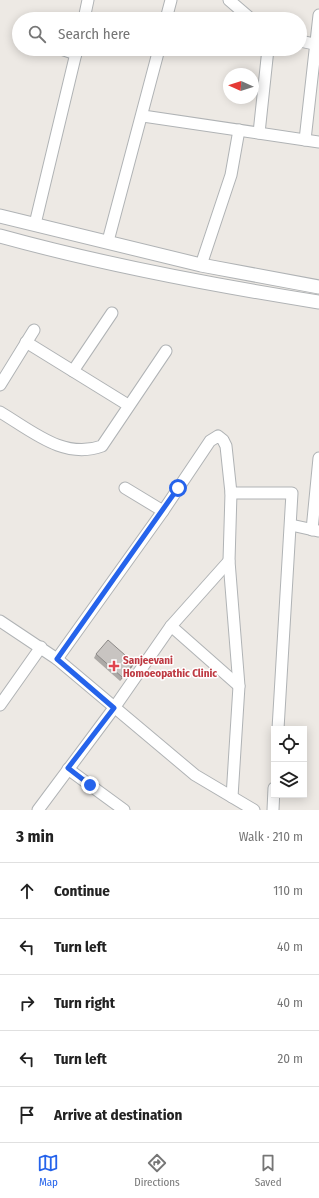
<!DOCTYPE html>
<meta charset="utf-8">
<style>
body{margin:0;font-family:"Fira Sans Condensed",sans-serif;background:#f6f6f6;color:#222}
.controls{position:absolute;right:12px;bottom:12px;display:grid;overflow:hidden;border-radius:0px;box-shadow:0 2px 10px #0003}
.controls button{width:36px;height:36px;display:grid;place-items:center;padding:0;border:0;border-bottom:1px solid #e0e0e0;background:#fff;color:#222;font:20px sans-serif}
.compass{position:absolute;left:223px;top:68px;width:36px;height:36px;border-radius:50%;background:#fff;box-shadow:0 2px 10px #0003;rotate:273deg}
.stop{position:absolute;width:12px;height:12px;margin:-9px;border:3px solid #2563eb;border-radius:50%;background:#fff}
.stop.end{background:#2563eb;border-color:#fff;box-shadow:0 1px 4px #0008}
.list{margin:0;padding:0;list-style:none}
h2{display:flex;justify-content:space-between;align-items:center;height:52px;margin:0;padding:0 16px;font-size:17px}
h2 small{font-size:13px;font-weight:400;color:#767676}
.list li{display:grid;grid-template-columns:26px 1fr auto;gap:12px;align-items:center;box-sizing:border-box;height:56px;padding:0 16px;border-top:1px solid #e0e0e0}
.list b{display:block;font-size:15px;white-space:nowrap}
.list em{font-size:13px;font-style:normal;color:#767676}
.icon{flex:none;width:22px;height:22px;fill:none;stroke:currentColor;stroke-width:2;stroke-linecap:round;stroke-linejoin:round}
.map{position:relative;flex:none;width:319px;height:810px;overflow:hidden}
.search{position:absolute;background:#fff;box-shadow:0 2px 10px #0003;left:12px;right:12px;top:12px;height:44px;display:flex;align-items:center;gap:10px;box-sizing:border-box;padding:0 14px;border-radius:22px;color:#767676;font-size:15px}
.sheet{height:332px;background:#fff}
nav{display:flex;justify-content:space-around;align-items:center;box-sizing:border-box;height:56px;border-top:1px solid #e0e0e0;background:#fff;font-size:11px;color:#767676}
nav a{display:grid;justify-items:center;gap:2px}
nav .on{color:#2563eb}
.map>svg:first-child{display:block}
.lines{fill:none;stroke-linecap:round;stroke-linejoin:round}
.minor-casing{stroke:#b0b3b5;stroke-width:13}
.tertiary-casing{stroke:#b0b3b5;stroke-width:15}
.minor{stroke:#fff;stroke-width:11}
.tertiary{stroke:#fff;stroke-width:13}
.wall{fill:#aca9a6}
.shaded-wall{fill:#8c8987}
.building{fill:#c8c4c1;stroke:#8c8987}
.route{stroke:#2563eb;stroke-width:5}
.health-dot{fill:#e0444e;stroke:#fff;stroke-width:1.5}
.labels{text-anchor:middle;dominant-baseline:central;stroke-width:3;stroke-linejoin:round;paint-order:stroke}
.health-label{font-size:11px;font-weight:bold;fill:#be3a42;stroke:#fff;text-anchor:start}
</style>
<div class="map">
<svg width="319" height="810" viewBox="0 0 319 810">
<rect width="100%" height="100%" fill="#ede9e4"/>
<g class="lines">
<g class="minor-casing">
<g id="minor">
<polyline points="229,0 251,19"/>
<polyline points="84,19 88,0"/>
<polyline points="166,19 171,0"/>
<polyline points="300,41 319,45"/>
<polyline points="61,49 76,54"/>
<polyline points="143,116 319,142"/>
<polyline points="259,133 268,49"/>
<polyline points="305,140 319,15"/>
<polyline points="35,224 77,49"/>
<polyline points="108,241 159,49"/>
<polyline points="201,265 231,175 239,130"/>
<polyline points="26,342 128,405"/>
<polyline points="73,371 112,313"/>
<polyline points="0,385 34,330"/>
<path d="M0,412C32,431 64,460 102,446L166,351"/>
<polyline points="125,488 163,511"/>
<polyline points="231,493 292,493 278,729"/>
<polyline points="291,525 318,531"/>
<polyline points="312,530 319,458"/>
<polyline points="0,621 57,659 195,775 254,810"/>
<polyline points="171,626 239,686"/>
<polyline points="57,659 163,511 210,441 218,436 223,440 226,446 231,493 229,561 239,686 232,797"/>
<polyline points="0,705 41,647"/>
<polyline points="68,769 124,810"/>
<polyline points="38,810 114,708 171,626 229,561"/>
<polyline points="273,810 274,788"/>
</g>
</g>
<g class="tertiary-casing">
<g id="tertiary">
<polyline points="0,216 201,265 319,287"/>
<path d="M0,236C105,265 211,285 319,302"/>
</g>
</g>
<use href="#minor" class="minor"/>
<use href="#tertiary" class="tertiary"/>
</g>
<polygon class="wall" points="96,654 134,663 132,667 120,681 94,658"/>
<polygon class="shaded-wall" points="134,663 132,667 120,681 122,677"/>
<polygon class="building" points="108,640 134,663 122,677 96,654"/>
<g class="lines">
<polyline class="route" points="90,785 68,768 114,708 57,659 178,488"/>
</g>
<path class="health-dot" d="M112 660h4v4h4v4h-4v4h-4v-4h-4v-4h4z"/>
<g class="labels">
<g class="health-label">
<text x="123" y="660">Sanjeevani<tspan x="123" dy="13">Homoeopathic Clinic</tspan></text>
</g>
</g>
</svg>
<div class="controls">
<button><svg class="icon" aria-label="locate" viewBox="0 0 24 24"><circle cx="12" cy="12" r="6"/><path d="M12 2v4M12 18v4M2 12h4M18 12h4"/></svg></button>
<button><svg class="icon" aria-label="layers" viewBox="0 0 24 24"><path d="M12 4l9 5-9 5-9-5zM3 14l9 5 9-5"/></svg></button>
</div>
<svg class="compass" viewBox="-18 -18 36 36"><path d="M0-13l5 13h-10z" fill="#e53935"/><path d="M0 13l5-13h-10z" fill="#767676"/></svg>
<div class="stop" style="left:178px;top:488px"></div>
<div class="stop end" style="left:90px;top:785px"></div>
<div class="search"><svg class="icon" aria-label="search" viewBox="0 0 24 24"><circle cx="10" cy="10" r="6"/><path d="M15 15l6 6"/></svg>Search here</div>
</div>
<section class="sheet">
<h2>3 min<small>Walk · 210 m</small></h2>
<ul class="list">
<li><svg class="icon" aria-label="ahead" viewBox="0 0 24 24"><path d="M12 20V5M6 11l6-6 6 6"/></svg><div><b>Continue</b></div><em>110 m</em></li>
<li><svg class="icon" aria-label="left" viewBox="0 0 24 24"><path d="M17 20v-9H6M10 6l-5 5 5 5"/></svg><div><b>Turn left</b></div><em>40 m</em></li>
<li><svg class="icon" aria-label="right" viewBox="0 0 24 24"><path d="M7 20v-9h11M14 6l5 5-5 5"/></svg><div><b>Turn right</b></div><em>40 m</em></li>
<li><svg class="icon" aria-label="left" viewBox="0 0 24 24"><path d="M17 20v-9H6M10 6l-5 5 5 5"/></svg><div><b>Turn left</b></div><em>20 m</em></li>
<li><svg class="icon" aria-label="arrive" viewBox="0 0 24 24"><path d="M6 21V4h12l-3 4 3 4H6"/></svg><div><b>Arrive at destination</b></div></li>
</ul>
</section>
<nav>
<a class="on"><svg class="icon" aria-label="map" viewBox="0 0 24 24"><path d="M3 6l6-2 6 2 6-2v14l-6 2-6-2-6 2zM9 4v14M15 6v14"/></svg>Map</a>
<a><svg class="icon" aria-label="directions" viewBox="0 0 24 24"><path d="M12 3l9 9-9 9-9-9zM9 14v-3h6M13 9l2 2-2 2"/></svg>Directions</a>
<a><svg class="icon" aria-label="saved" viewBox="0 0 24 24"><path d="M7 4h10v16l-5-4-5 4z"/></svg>Saved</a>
</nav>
